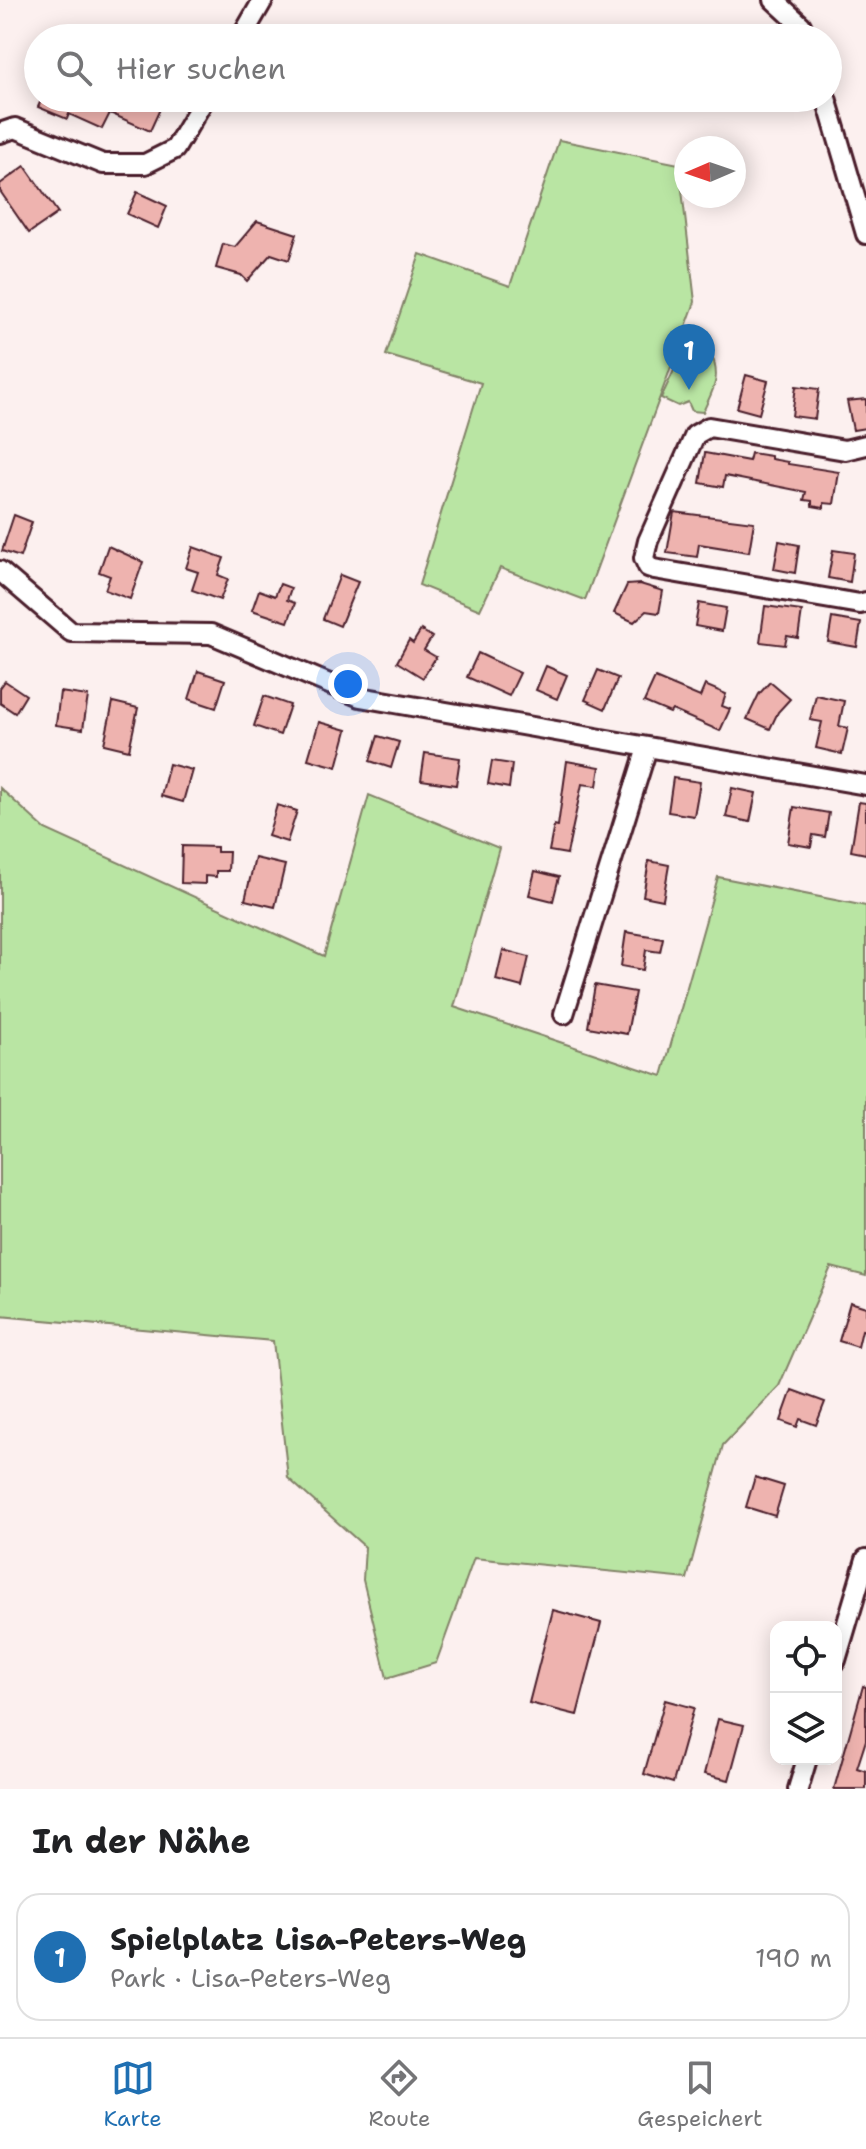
<!DOCTYPE html>
<html lang="de">
<meta charset="utf-8">
<style>
body{margin:0;font-family:"Shantell Sans",sans-serif;background:#f6f6f6;color:#202124}
.controls{position:absolute;right:24px;bottom:24px;display:grid;overflow:hidden;border-radius:16px;box-shadow:0 4px 20px #0003}
.controls button{width:72px;height:72px;display:grid;place-items:center;padding:0;border:0;border-bottom:2px solid #e0e0e0;background:#fff;color:#202124;font:40px sans-serif}
.compass{position:absolute;left:674px;top:136px;width:72px;height:72px;border-radius:50%;background:#fff;box-shadow:0 4px 20px #0003;rotate:268deg}
.you{position:absolute;left:348px;top:684px;width:28px;height:28px;margin:-20px;border:6px solid #fff;border-radius:50%;background:#1a73e8;box-shadow:0 0 0 12px #1a73e833}
.badge{display:grid;place-items:center;width:52px;height:52px;border-radius:50%;background:#1f6fb2;color:#fff;font-size:26px;font-weight:700}
.pin{position:absolute;translate:-50% -66px;filter:drop-shadow(0 2px 4px #0008)}
.pin::after{content:'';position:absolute;top:42px;width:28px;height:24px;background:inherit;clip-path:polygon(0 0,100% 0,50% 100%)}
.list{margin:0;padding:0;list-style:none}
h2{display:flex;justify-content:space-between;align-items:center;height:104px;margin:0;padding:0 32px;font-size:34px}
h2 small{font-size:26px;font-weight:400;color:#757577}
.list li{display:grid;grid-template-columns:52px 1fr auto;gap:24px;align-items:center;box-sizing:border-box;height:128px;margin:0 16px 16px;padding:0 16px;border:2px solid #e0e0e0;border-radius:24px}
.list b{display:block;font-size:30px;white-space:nowrap}
.list p{margin:0;font-size:26px;white-space:nowrap;color:#757577}
.list em{font-size:26px;font-style:normal;color:#757577}
.icon{flex:none;width:44px;height:44px;fill:none;stroke:currentColor;stroke-width:2;stroke-linecap:round;stroke-linejoin:round}
.map{position:relative;flex:none;width:866px;height:1789px;overflow:hidden}
.search{position:absolute;background:#fff;box-shadow:0 4px 20px #0003;left:24px;right:24px;top:24px;height:88px;display:flex;align-items:center;gap:20px;box-sizing:border-box;padding:0 28px;border-radius:44px;color:#757577;font-size:30px}
.sheet{height:248px;background:#fff}
nav{display:flex;justify-content:space-around;align-items:center;box-sizing:border-box;height:112px;border-top:2px solid #e0e0e0;background:#fff;font-size:22px;color:#757577}
nav a{display:grid;justify-items:center;gap:4px}
nav .on{color:#1f6fb2}
.map>svg:first-child{display:block}
.green{fill:#b9e5a3;stroke:#828267;stroke-width:2}
.building{fill:#eeb3af;stroke:#4a1f2b;stroke-width:2}
.lines{fill:none;stroke-linecap:round;stroke-linejoin:round}
.minor-casing{stroke:#4a1f2b;stroke-width:24}
.minor{stroke:#fff;stroke-width:18}
</style>
<div class="map">
<svg width="866" height="1789" viewBox="0 0 866 1789">
<rect width="100%" height="100%" fill="#fcf0ef"/>
<filter id="ink" filterUnits="userSpaceOnUse"><feTurbulence type="fractalNoise" baseFrequency=".0125" numOctaves="2"/><feDisplacementMap in="SourceGraphic" scale="16" xChannelSelector="R" yChannelSelector="G"/><feConvolveMatrix kernelMatrix="1 2 1 2 8 2 1 2 1" color-interpolation-filters="sRGB"/></filter>
<g filter="url(#ink)">
<g class="green">
<polygon points="559,140 679,164 695,302 585,600 500,568 480,610 419,585 481,383 386,355 420,254 510,286"/>
<path d="M683,351L712,355C721,380 713,389 703,412L692,411L688,402L678,406L661,398Z"/>
<polygon points="0,788 45,829 324,956 369,795 499,848 454,1007 662,1076 718,877 866,906 866,1276 831,1267 779,1386 723,1445 687,1579 474,1558 436,1663 387,1678 363,1580 365,1547 288,1478 273,1341 0,1316"/>
</g>
<g class="building">
<polygon points="42,98 109,98 131,108 136,98 165,98 150,131 110,113 102,129 69,114 67,119 38,107"/>
<polygon points="25,166 58,213 29,233 0,191 0,184"/>
<polygon points="137,192 167,206 158,228 127,214"/>
<polygon points="257,221 297,234 289,260 271,254 247,281 241,275 216,268 223,244 235,247"/>
<polygon points="746,375 768,381 759,414 737,408"/>
<polygon points="796,386 819,389 815,419 792,416"/>
<polygon points="866,399 866,428 853,430 847,401"/>
<polygon points="705,453 749,461 751,453 771,456 771,459 788,462 788,464 839,472 834,504 824,503 824,508 812,506 812,501 804,500 806,492 725,476 723,487 700,483"/>
<polygon points="674,512 754,522 749,552 699,544 697,557 667,553"/>
<polygon points="14,515 32,522 20,557 2,551"/>
<polygon points="779,541 799,545 795,573 774,569"/>
<polygon points="108,546 143,562 130,599 105,590 110,576 99,572"/>
<polygon points="193,547 224,558 218,575 228,579 220,600 192,590 198,572 186,568"/>
<polygon points="833,550 854,553 850,582 828,578"/>
<polygon points="340,575 358,582 340,626 323,619"/>
<polygon points="280,584 291,588 287,600 295,603 288,622 252,610 259,590 275,596"/>
<polygon points="640,584 663,591 659,613 646,611 634,622 614,613 627,585"/>
<polygon points="699,603 726,608 722,631 695,626"/>
<polygon points="765,606 802,611 798,638 787,636 785,645 760,642"/>
<polygon points="832,618 861,623 857,647 828,642"/>
<polygon points="421,630 432,637 424,650 436,657 423,678 397,662 409,640 413,643"/>
<polygon points="478,653 520,673 509,696 467,677"/>
<polygon points="546,666 567,675 557,699 536,690"/>
<polygon points="598,670 618,678 605,709 585,700"/>
<polygon points="198,671 225,680 216,708 189,699"/>
<polygon points="655,678 700,697 705,685 726,694 722,706 730,709 720,731 672,710 670,713 644,702"/>
<polygon points="5,681 26,695 15,713 0,703 0,688"/>
<polygon points="770,682 790,699 778,712 770,729 747,719 759,694"/>
<polygon points="60,692 88,696 83,729 56,725"/>
<polygon points="816,695 844,701 839,726 848,728 842,754 816,748 822,722 810,720"/>
<polygon points="264,696 290,705 280,735 254,726"/>
<polygon points="113,702 138,708 129,750 104,744"/>
<polygon points="319,722 347,730 337,767 308,759"/>
<polygon points="378,736 399,742 391,768 370,761"/>
<polygon points="425,753 460,758 456,785 421,780"/>
<polygon points="492,761 512,764 509,788 488,784"/>
<polygon points="567,761 600,767 597,786 582,784 567,854 549,851 554,825 558,826"/>
<polygon points="169,764 192,770 183,802 161,796"/>
<polygon points="673,778 700,782 694,816 668,812"/>
<polygon points="732,788 756,793 750,822 726,817"/>
<polygon points="859,802 866,803 866,854 851,851"/>
<polygon points="277,805 297,811 287,842 268,836"/>
<polygon points="794,807 829,813 825,837 813,835 811,847 788,843"/>
<polygon points="182,846 217,847 217,852 229,852 228,871 216,871 216,877 205,876 205,884 181,883"/>
<polygon points="255,858 285,865 275,907 245,900"/>
<polygon points="649,861 669,865 663,900 643,896"/>
<polygon points="535,871 559,877 553,901 529,895"/>
<polygon points="626,932 663,938 660,952 646,950 643,970 621,966"/>
<polygon points="503,950 529,957 522,987 496,980"/>
<polygon points="595,985 635,992 627,1034 588,1027"/>
<polygon points="850,1302 866,1307 866,1331 862,1330 858,1347 839,1341"/>
<polygon points="792,1390 825,1402 816,1425 800,1419 797,1427 781,1421"/>
<polygon points="755,1477 784,1486 775,1516 746,1507"/>
<polygon points="553,1610 601,1623 577,1715 529,1703"/>
<polygon points="863,1686 866,1687 866,1740 857,1768 866,1771 866,1789 834,1789"/>
<polygon points="665,1700 694,1708 673,1783 644,1774"/>
<polygon points="718,1719 744,1725 729,1780 704,1774"/>
</g>
<g class="lines">
<g class="minor-casing">
<g id="minor">
<polyline points="774,0 801,25 806,38"/>
<polyline points="241,38 263,0"/>
<polyline points="826,98 866,234"/>
<polyline points="0,133 15,128 103,164 145,164 175,149 205,98"/>
<polyline points="866,445 845,450 709,427 695,435 648,541 644,558 648,567 654,569 860,604 866,602"/>
<polyline points="0,571 71,632 211,634 360,697 866,785"/>
<polyline points="564,1014 647,748"/>
<polyline points="836,1660 866,1559"/>
<polyline points="798,1789 807,1759"/>
</g>
</g>
<use href="#minor" class="minor"/>
</g>
</g>
</svg>
<div class="controls">
<button><svg class="icon" aria-label="locate" viewBox="0 0 24 24"><circle cx="12" cy="12" r="6"/><path d="M12 2v4M12 18v4M2 12h4M18 12h4"/></svg></button>
<button><svg class="icon" aria-label="layers" viewBox="0 0 24 24"><path d="M12 4l9 5-9 5-9-5zM3 14l9 5 9-5"/></svg></button>
</div>
<svg class="compass" viewBox="-18 -18 36 36"><path d="M0-13l5 13h-10z" fill="#e53935"/><path d="M0 13l5-13h-10z" fill="#757577"/></svg>
<div class="you"></div>
<div class="pin badge" style="left:689px;top:390px">1</div>
<div class="search"><svg class="icon" aria-label="search" viewBox="0 0 24 24"><circle cx="10" cy="10" r="6"/><path d="M15 15l6 6"/></svg>Hier suchen</div>
</div>
<section class="sheet">
<h2>In der Nähe<small></small></h2>
<ul class="list">
<li><span class="badge">1</span><div><b>Spielplatz Lisa-Peters-Weg</b><p>Park · Lisa-Peters-Weg</p></div><em>190 m</em></li>
</ul>
</section>
<nav>
<a class="on"><svg class="icon" aria-label="map" viewBox="0 0 24 24"><path d="M3 6l6-2 6 2 6-2v14l-6 2-6-2-6 2zM9 4v14M15 6v14"/></svg>Karte</a>
<a><svg class="icon" aria-label="directions" viewBox="0 0 24 24"><path d="M12 3l9 9-9 9-9-9zM9 14v-3h6M13 9l2 2-2 2"/></svg>Route</a>
<a><svg class="icon" aria-label="saved" viewBox="0 0 24 24"><path d="M7 4h10v16l-5-4-5 4z"/></svg>Gespeichert</a>
</nav>
